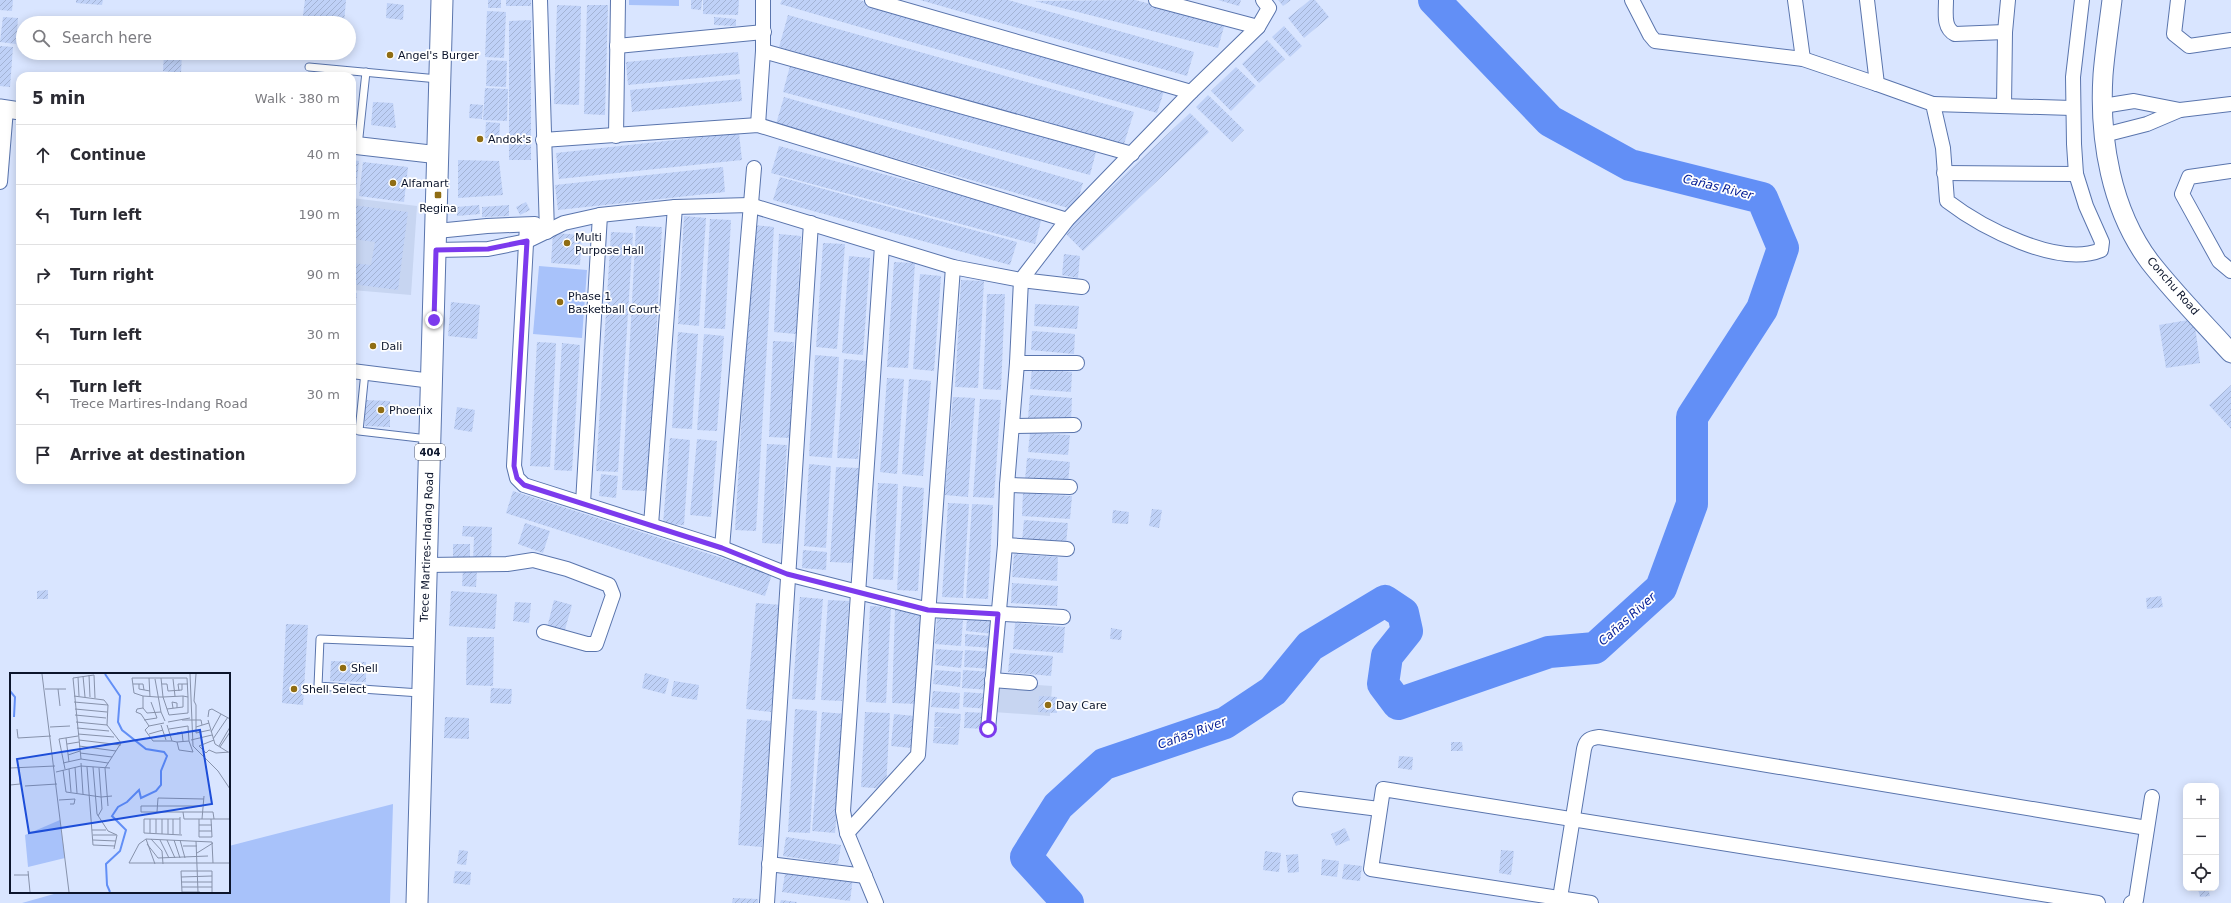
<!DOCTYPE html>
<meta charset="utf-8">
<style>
body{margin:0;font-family:"DejaVu Sans",sans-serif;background:#f7f7f7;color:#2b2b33}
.controls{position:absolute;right:12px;bottom:12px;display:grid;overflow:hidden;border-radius:8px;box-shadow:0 2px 10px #0003}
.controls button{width:36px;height:36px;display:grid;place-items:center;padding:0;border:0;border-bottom:1px solid #e1e1e2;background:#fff;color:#2b2b33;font:20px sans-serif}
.stop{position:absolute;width:12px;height:12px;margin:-9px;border:3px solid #7c3aed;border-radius:50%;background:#fff}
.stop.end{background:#7c3aed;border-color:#fff;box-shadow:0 1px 4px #0008}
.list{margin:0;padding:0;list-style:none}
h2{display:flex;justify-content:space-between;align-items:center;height:52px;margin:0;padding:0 16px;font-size:17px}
h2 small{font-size:13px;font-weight:400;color:#7c7c81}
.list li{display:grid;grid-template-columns:26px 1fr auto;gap:12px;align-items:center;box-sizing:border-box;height:60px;padding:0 16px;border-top:1px solid #e1e1e2}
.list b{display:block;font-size:15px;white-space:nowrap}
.list p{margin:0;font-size:13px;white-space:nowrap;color:#7c7c81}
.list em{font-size:13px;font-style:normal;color:#7c7c81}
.icon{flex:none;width:22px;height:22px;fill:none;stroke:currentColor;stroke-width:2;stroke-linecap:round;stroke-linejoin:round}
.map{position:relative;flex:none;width:2231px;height:903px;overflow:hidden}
.search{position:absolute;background:#fff;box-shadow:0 2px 10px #0003;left:16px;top:16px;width:340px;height:44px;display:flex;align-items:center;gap:10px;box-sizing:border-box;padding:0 14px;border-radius:22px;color:#7c7c81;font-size:15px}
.panel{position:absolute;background:#fff;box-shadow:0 2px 10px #0003;left:16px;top:72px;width:340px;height:412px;border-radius:12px}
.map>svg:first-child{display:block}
.built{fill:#c7d5f1}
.grass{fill:#a8c2fa}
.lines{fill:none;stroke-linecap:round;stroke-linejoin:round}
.river{stroke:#628ff6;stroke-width:32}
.building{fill:url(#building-hatch)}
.service-casing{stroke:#5a75ad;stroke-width:9}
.minor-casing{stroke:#5a75ad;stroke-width:16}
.tertiary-casing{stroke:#5a75ad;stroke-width:19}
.secondary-casing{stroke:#5a75ad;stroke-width:21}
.primary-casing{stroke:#5a75ad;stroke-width:23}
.service{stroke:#fff;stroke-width:7}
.minor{stroke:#fff;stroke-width:14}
.tertiary{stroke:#fff;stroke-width:17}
.secondary{stroke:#fff;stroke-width:19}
.primary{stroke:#fff;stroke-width:21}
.route{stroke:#7c3aed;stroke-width:5}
.poi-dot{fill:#906d13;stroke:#fff;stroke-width:1.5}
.labels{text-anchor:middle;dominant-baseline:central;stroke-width:3.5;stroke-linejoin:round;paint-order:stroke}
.shield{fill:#fff;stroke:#555b6b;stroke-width:1}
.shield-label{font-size:10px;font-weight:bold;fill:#0c152c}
.poi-label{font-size:11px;fill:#0c152c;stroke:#fff;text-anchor:start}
.street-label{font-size:11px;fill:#0c152c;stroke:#fff}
.water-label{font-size:12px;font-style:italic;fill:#041d95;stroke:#fff}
.inset-river{fill:none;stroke:#628ff6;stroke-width:2}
.inset-road{fill:none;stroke:#8792ab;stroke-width:1}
.view{fill:#1d4ed8;fill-opacity:0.15;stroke:#1d4ed8;stroke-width:2}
.inset-edge{fill:none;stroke:#0c152c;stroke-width:2}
</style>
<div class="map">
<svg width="2231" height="903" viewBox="0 0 2231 903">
<defs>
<pattern id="building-hatch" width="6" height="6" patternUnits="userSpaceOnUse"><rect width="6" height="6" fill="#bfd1f7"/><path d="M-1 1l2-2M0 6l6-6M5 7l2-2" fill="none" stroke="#a3b3d4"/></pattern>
</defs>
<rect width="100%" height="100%" fill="#d9e5ff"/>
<g class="built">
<polygon points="352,198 417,206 411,295 352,290"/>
<polygon points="995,682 1052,686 1050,716 993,712"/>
</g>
<g class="grass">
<polygon points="629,0 679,0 679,6 629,5"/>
<polygon points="539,266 587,270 582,338 533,334"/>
<polygon points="393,804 390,903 22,903 61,892 229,892 229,846"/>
</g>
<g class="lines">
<polyline class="river" points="1068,903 1026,857 1058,806 1104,764 1225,723 1273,691 1310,646 1385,601 1403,613 1407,631 1387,656 1383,684 1398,704 1549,652 1595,648 1661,588 1692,504 1692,417 1762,309 1783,248 1762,198 1630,165 1550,121 1434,0"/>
</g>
<g class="building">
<polygon points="0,0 13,0 12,11 0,10"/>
<polygon points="76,0 103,0 102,5 76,3"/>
<polygon points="305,0 346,0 344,23 302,23"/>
<rect x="488" y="0" width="13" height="8"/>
<rect x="506" y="0" width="25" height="6"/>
<polygon points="691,0 702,0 701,10 691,9"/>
<polygon points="703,0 739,0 738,15 703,14"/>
<polygon points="782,0 859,0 1165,88 1157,113 780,4"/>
<polygon points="920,0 1008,0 1194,52 1187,76"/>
<polygon points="1135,0 1225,23 1218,48 1035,1"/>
<polygon points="1218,0 1241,0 1239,6"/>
<polygon points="1278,0 1291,0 1283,6"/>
<polygon points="1310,0 1315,0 1329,17 1304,38 1288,18"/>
<polygon points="387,3 404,5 403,20 386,18"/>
<polygon points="557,5 581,6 579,105 554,104"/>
<polygon points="587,5 608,5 605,115 584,114"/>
<polygon points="487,11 506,12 504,58 485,57"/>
<polygon points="788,15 1134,112 1124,144 779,47"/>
<polygon points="3,17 18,18 16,44 0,42"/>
<polygon points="714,17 736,19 736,26 714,25"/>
<polygon points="531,20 531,160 509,160 509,21"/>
<polygon points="1284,26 1302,46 1290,57 1272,37"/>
<polygon points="1267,40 1285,59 1259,83 1242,64"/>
<polygon points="0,46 13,47 10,87 0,86"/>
<polygon points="738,52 740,74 628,85 626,62"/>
<polygon points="164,53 182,53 181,73 163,71"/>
<polygon points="487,60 507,61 506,87 486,86"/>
<polygon points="790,66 1097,148 1090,175 783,92"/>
<polygon points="1236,67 1256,86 1231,111 1211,91"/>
<polygon points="740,79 742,101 632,112 630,90"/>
<polygon points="485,88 508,89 507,121 483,120"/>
<polygon points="1208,95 1244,130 1232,142 1196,107"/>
<polygon points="784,97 1083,183 1075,210 776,124"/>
<polygon points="373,102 393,103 396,128 371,125"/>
<polygon points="470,104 483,105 482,119 469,118"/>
<polygon points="1190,113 1209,132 1083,251 1064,232"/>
<polygon points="486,122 500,123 499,139 485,138"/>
<polygon points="739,133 742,160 559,179 556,153"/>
<polygon points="779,146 1042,217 1035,244 771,173"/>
<polygon points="352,160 359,161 355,198 352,198"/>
<polygon points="458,160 499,161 503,195 458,198"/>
<polygon points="363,162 408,167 404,202 359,196"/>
<polygon points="723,167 725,192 558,210 555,185"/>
<polygon points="780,177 1017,242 1010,265 773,200"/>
<polygon points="526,202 530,210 520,215 516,207"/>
<polygon points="352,205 408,212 398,290 352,284 352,263 371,265 375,242 352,239"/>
<polygon points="479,205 480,214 457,216 457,207"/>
<polygon points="509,205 509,216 482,217 482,207"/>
<polygon points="684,216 706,218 699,326 678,324"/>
<polygon points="710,219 731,220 725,329 704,328"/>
<polygon points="753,225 774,227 756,531 735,530"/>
<polygon points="636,226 662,227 648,491 622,490"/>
<polygon points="611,232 633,233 618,472 596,471"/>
<polygon points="553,233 582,235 580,265 551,263"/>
<polygon points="779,234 801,236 796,334 774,332"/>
<polygon points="823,243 845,244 837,349 816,347"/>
<polygon points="1064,254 1080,256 1078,278 1062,275"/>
<polygon points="849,256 870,258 863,355 842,353"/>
<polygon points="894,262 915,263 908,368 887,367"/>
<polygon points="920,274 941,276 934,371 913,369"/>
<polygon points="961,280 984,281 978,388 955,387"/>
<polygon points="352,293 357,293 353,331 352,331"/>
<polygon points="987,294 1005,294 1001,390 983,389"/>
<polygon points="451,302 480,305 477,339 448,336"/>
<polygon points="1035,304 1079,306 1077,329 1034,326"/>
<polygon points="2194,319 2200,363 2166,368 2159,325"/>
<polygon points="1032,331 1075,334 1074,354 1031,350"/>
<polygon points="678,332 698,334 692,429 672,428"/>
<polygon points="704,334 724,336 717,431 697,430"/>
<polygon points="773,341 794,342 790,438 769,437"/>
<polygon points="537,342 556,343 550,467 530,466"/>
<polygon points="562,343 580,345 572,471 554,470"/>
<polygon points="815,355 839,357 832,458 809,456"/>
<polygon points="844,359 866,361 858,459 837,458"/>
<polygon points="1032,368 1072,372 1071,392 1030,389"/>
<polygon points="887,378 904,379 897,474 880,472"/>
<polygon points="909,379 931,381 923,476 902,474"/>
<polygon points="2231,385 2231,429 2209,405"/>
<polygon points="1030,395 1072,398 1071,421 1028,418"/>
<polygon points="953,397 975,398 968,497 945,495"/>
<polygon points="980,399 1001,400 994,498 973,497"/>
<polygon points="365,400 390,401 390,427 365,426"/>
<polygon points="457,407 475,410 472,432 454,429"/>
<polygon points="1030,433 1070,435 1068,455 1028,452"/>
<polygon points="670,438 690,440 684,525 663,524"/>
<polygon points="697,439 717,441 711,517 690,515"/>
<polygon points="767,444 787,445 781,544 762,543"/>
<polygon points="1027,458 1070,462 1068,483 1025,480"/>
<polygon points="809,464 831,466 826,548 804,546"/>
<polygon points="836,467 859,468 853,563 830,562"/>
<polygon points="601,474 618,476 616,498 599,496"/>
<polygon points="878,483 898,484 893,580 873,579"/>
<polygon points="903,486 924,488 918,591 897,590"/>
<polygon points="513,491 772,574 765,596 506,513"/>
<polygon points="1023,493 1072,496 1070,519 1022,516"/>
<polygon points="948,503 969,504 963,598 942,597"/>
<polygon points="972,504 993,505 988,599 966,598"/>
<polygon points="1152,509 1162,510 1159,528 1149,526"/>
<polygon points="1113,510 1129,512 1128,524 1112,523"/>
<polygon points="1024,520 1068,523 1066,544 1022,541"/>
<polygon points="525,523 550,531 543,553 518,544"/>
<polygon points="463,526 492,527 491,563 473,562 474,537 462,536"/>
<rect x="453" y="544" width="17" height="14"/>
<polygon points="803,550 827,552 826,570 802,568"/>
<polygon points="1014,554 1058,557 1057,581 1012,577"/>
<polygon points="463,569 477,570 476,587 462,586"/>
<polygon points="1012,583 1058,586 1057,606 1011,603"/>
<polygon points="48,590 48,599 37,599 37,591"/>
<polygon points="451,591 497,594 495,629 449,626"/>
<polygon points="2161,596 2163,607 2147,609 2146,598"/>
<polygon points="800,597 823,599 815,700 792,699"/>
<polygon points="554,600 572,605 564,633 547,628"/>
<polygon points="828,600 849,601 842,701 821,700"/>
<polygon points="515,602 531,603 529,623 513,621"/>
<polygon points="756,603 782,605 771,712 746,709"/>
<polygon points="870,606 891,607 886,703 866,702"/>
<polygon points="895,609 921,610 918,704 892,703"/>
<polygon points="937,618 963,620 961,646 935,644"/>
<polygon points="967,618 995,620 994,634 966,631"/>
<polygon points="1015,623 1065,627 1063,653 1013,649"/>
<polygon points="286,624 308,625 303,705 282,703"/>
<polygon points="1111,628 1122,630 1121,640 1110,639"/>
<polygon points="965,634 991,636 991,648 965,646"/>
<polygon points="467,637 494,637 493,686 466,685"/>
<polygon points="936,649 963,651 961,668 935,665"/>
<polygon points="965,650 993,652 992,669 964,667"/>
<polygon points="1010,653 1053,656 1051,676 1008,672"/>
<polygon points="331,661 366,662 366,682 330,681"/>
<polygon points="935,670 961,672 960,687 933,684"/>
<polygon points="963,670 991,672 990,690 962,688"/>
<polygon points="645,673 669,679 665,694 642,688"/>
<polygon points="674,681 699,685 697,700 671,696"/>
<polygon points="491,688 512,689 511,704 490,703"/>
<polygon points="933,691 960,693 959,709 931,707"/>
<polygon points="964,692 990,694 989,709 963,707"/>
<polygon points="1039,696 1057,697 1057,713 1038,712"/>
<polygon points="795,709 817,711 810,833 788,832"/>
<polygon points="822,712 846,714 835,833 812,831"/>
<polygon points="865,712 890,713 886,789 861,787"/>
<polygon points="935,712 961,714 958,745 933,743 934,728 948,728 934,727"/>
<polygon points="965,712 987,713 986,729 964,728"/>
<polygon points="894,714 914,716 911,748 891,746"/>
<polygon points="445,717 469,718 469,739 444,738"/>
<polygon points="747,719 771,721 762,847 738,845"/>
<polygon points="1451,742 1462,742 1463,751 1451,751"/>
<polygon points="1399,756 1413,757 1412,770 1398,768"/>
<polygon points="1345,828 1350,840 1336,846 1331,834"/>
<polygon points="786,837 841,845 838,864 783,856"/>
<polygon points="459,850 468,851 466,865 457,864"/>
<polygon points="1501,850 1514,851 1511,875 1499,873"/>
<polygon points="1265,851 1281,853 1279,872 1263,870"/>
<polygon points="1298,854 1299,872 1288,873 1286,855"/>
<polygon points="1322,859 1339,861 1337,877 1321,875"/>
<polygon points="1344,864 1362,866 1360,881 1342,879"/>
<polygon points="786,868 853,878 850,901 782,892"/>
<polygon points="455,871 471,872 470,885 453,883"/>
<polygon points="2198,888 2208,888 2210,896 2200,897"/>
<polygon points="733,898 758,899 758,903 732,903"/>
<polygon points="781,900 797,902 797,903 780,903"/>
</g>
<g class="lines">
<g class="service-casing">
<g id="service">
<polyline points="309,67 438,79"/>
<polyline points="358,146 366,72"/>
<polyline points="365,372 359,431 428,439"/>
<polyline points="420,693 318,686 320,639 422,643"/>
</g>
</g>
<g class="minor-casing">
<g id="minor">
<polyline points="540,0 547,232"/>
<polyline points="872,0 1191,92"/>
<polyline points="1156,0 1258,27"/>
<polyline points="1632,0 1650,35 1655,41 1803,59 1877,84"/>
<polyline points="1795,0 1803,59"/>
<path d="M1867,0L1877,84L1933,104L1943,148L1947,201C1981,227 2058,268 2101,250L2102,242L2086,206L2076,174L2074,144L2073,77L2082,0"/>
<path d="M1946,0C1946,13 1943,28 1955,34L2005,32"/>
<polyline points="2178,0 2174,34 2189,46 2231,40"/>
<polyline points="617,46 764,32"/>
<polyline points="763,51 1132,154"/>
<polyline points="1933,104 2072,108"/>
<polyline points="2004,106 2005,32 2008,0"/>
<polyline points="2103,106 2134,101 2180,110"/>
<polyline points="758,125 763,51 763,0"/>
<polyline points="2104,135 2147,124 2180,110 2231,104"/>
<polyline points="616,136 618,0"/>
<polyline points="543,140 758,125 1067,220"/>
<polyline points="2231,171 2189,177 2182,194 2219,261 2231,271"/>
<polyline points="1944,173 2076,174"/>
<polyline points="0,182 6,109"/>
<polyline points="527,225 514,466 517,478 524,485 722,548 787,574 929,610 1063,617"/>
<polyline points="437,231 487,226 535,224"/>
<polyline points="436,250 488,249 527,241 564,223 600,215 675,207 750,205 953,267 1021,280 1082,287"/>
<polyline points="1017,363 1077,363"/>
<polyline points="352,371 432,381"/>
<polyline points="1012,426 1074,425"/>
<polyline points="1007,485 1070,487"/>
<polyline points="583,503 600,215"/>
<polyline points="651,525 675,207"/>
<polyline points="1005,545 1067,549"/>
<polyline points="722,548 754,168"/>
<polyline points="427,565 507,564 533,560 567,569 609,585 613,595 596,644 587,644 544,632"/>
<polyline points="992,680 1030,683"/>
<polyline points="988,729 1005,545 1007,485 1017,363 1021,280 1067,220 1191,92 1258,27 1269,8 1263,0"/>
<polyline points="1300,799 1379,809"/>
<polyline points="847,833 918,755 953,267"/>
<polyline points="769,864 865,876"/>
<path d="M1560,898L1584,749C1586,740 1590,738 1599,737L2147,828"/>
<polyline points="767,903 811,223"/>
<polyline points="876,903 847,833 843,811 882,246"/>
<polyline points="1591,903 1371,869 1383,789 2098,903"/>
<polyline points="2131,903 2136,900 2152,797"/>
</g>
</g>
<g class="tertiary-casing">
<g id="tertiary">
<polyline points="0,108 20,111"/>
<polyline points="352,145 439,155"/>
</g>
</g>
<g class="secondary-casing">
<path id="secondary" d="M2112,0C2109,25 2105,50 2103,75C2099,139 2111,210 2150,262C2175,294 2204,323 2231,353"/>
</g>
<g class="primary-casing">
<polyline id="primary" points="417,903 442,0"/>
</g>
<use href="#service" class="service"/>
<use href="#minor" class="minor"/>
<use href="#tertiary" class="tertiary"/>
<use href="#secondary" class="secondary"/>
<use href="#primary" class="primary"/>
</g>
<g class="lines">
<polyline class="route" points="434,320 436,250 488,249 527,241 514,466 517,478 524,485 722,548 787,574 928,610 998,614 988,729"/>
</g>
<g class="poi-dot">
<circle cx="390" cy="55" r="4"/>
<circle cx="480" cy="139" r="4"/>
<circle cx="393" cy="183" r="4"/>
<rect x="434" y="191" width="8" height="8" rx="2"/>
<circle cx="567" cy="243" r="4"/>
<circle cx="560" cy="302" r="4"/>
<circle cx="373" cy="346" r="4"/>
<circle cx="381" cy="410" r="4"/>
<circle cx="343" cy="668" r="4"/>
<circle cx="294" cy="689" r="4"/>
<circle cx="1048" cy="705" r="4"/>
</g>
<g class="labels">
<rect class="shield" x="415" y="444" width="30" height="16" rx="3"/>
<g class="shield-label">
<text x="430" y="452">404</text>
</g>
<g class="poi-label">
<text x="398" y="55">Angel's Burger</text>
<text x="488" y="139">Andok's</text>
<text x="401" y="183">Alfamart</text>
<text x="438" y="208" text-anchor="middle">Regina</text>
<text x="575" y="237">Multi<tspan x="575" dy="13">Purpose Hall</tspan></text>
<text x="568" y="296">Phase 1<tspan x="568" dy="13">Basketball Court</tspan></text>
<text x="381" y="346">Dali</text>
<text x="389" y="410">Phoenix</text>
<text x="351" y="668">Shell</text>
<text x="302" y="689">Shell Select</text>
<text x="1056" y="705">Day Care</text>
</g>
<g class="street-label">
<text transform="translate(2173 286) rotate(49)">Conchu Road</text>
<text transform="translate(427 547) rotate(-88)">Trece Martires-Indang Road</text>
</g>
<g class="water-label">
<text transform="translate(1718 187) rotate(14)">Cañas River</text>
<text transform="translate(1627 619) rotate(-42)">Cañas River</text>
<text transform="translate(1192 733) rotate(-20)">Cañas River</text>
</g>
</g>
<g transform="translate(10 673)">
<rect width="220" height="220" fill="#d9e5ff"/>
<path d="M50,147L55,185L18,194L15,162Z" fill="#a8c2fa"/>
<path class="inset-river" d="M95,1L110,23L108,49L112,57L136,76L154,79L157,83L151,98V112L146,118L131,125L129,117L117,129L108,134L102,143L116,157L110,178L96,191L97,212L100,219M0,18L5,24L4,44"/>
<path class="inset-road" d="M32,1L59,219M180,1L183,73L208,98L220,116M186,1L184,28L186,32V60L200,57M79,2L80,24M73,3L75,24M68,4L69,23M139,5L140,24M151,5L153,24L159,42L178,40V24L177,5H122L124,20L133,23L147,24H153L173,23L178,24M145,6L151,39M163,6L165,23M123,11H133L134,17M129,11V16L140,18M152,11H157L158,18L172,17V11M35,16H56M48,16L50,33M169,18L168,11H178M64,23L94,27L98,32L97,52L111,70L95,95L98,133M133,23V35L137,40L151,39L155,48M64,29L98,32M133,35L127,36L126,39L131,41L139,53M163,35L162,29L167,30V35M65,36L97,39M157,36L173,34V23M65,42L96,45M198,44L199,37L202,36L220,46M134,47L147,45L141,29M172,47H191L192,52M198,47L205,71L218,79M66,49L97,52M158,49L180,45M154,50L139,53L135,57L143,68H162M151,52L156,67M157,52L162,68L167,69L169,77L183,79L179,68L178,53L159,56M40,54L60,53M186,54L199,50M67,55L99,58M7,56L8,65L41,63M201,59L211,41M167,60L172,59L173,68M68,61L104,64M139,61L153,57M56,65L59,89M203,66L218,44M69,67L111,72M181,67L202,62M204,67L189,73L196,80L199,77L206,80L220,79M167,69L179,68M57,71L69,69M69,73L106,78M209,73L220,54M210,74L220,59M70,80L102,84M58,82L70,78M71,86L63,5L84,2L85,25M53,90L71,86L98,90M71,90L73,121M65,94L67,120M77,94L83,172L105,173M83,94L87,141L98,158L107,162L104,176M0,95L45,93M55,96L49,66L68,63M59,96L61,119M53,97L56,119L91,124L102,123M46,99L71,93L100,95M0,112L10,111L9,95M15,113L47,111M49,127L65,126L64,131H60M192,133H131V139H203L204,146M147,139L148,125L194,126M173,139L174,146H220M88,143L92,136L89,95M170,144V146H134V160L172,162M140,146V160M146,146V160M152,146V161M163,146V161M189,146V164H202L201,146M192,146L194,123M189,152H202M82,157H96M189,158H202M158,161V146M170,161V146M83,162H106M136,166L129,171L119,190H220M136,166L202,169L203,190M136,166L145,191M141,166L152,178L153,191M83,167L106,168M150,167L159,185M157,167L165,185M164,167L170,185M170,167L175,185M186,168L188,219M137,171L148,185L198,183M173,173H187M187,180L203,170M18,198L20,219M4,202H19M171,204L202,203M172,209H202M172,214H202M190,219H172L171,198H202V219"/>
<path class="view" d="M190,57L202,131L19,160L7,86Z"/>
<rect width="220" height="220" class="inset-edge"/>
</g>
</svg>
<div class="controls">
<button>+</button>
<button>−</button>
<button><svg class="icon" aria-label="locate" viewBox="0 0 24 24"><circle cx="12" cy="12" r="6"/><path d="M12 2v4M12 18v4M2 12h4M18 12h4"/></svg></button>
</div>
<div class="stop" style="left:988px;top:729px"></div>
<div class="stop end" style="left:434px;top:320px"></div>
<div class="search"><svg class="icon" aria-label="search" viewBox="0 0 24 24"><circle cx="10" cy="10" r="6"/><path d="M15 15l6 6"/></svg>Search here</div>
<section class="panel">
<h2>5 min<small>Walk · 380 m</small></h2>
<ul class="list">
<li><svg class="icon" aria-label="ahead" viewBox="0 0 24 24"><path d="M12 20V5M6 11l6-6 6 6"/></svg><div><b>Continue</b></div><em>40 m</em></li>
<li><svg class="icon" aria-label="left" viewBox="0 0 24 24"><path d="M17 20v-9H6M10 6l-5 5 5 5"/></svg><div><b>Turn left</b></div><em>190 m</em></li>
<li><svg class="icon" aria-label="right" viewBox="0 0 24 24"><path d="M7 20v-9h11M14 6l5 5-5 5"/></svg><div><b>Turn right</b></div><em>90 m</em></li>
<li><svg class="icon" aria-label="left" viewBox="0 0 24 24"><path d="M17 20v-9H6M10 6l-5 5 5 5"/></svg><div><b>Turn left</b></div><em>30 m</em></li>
<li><svg class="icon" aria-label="left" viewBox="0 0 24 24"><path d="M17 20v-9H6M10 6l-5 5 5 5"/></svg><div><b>Turn left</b><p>Trece Martires-Indang Road</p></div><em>30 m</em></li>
<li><svg class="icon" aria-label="arrive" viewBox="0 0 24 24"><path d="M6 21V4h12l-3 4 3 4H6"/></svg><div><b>Arrive at destination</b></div></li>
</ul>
</section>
</div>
